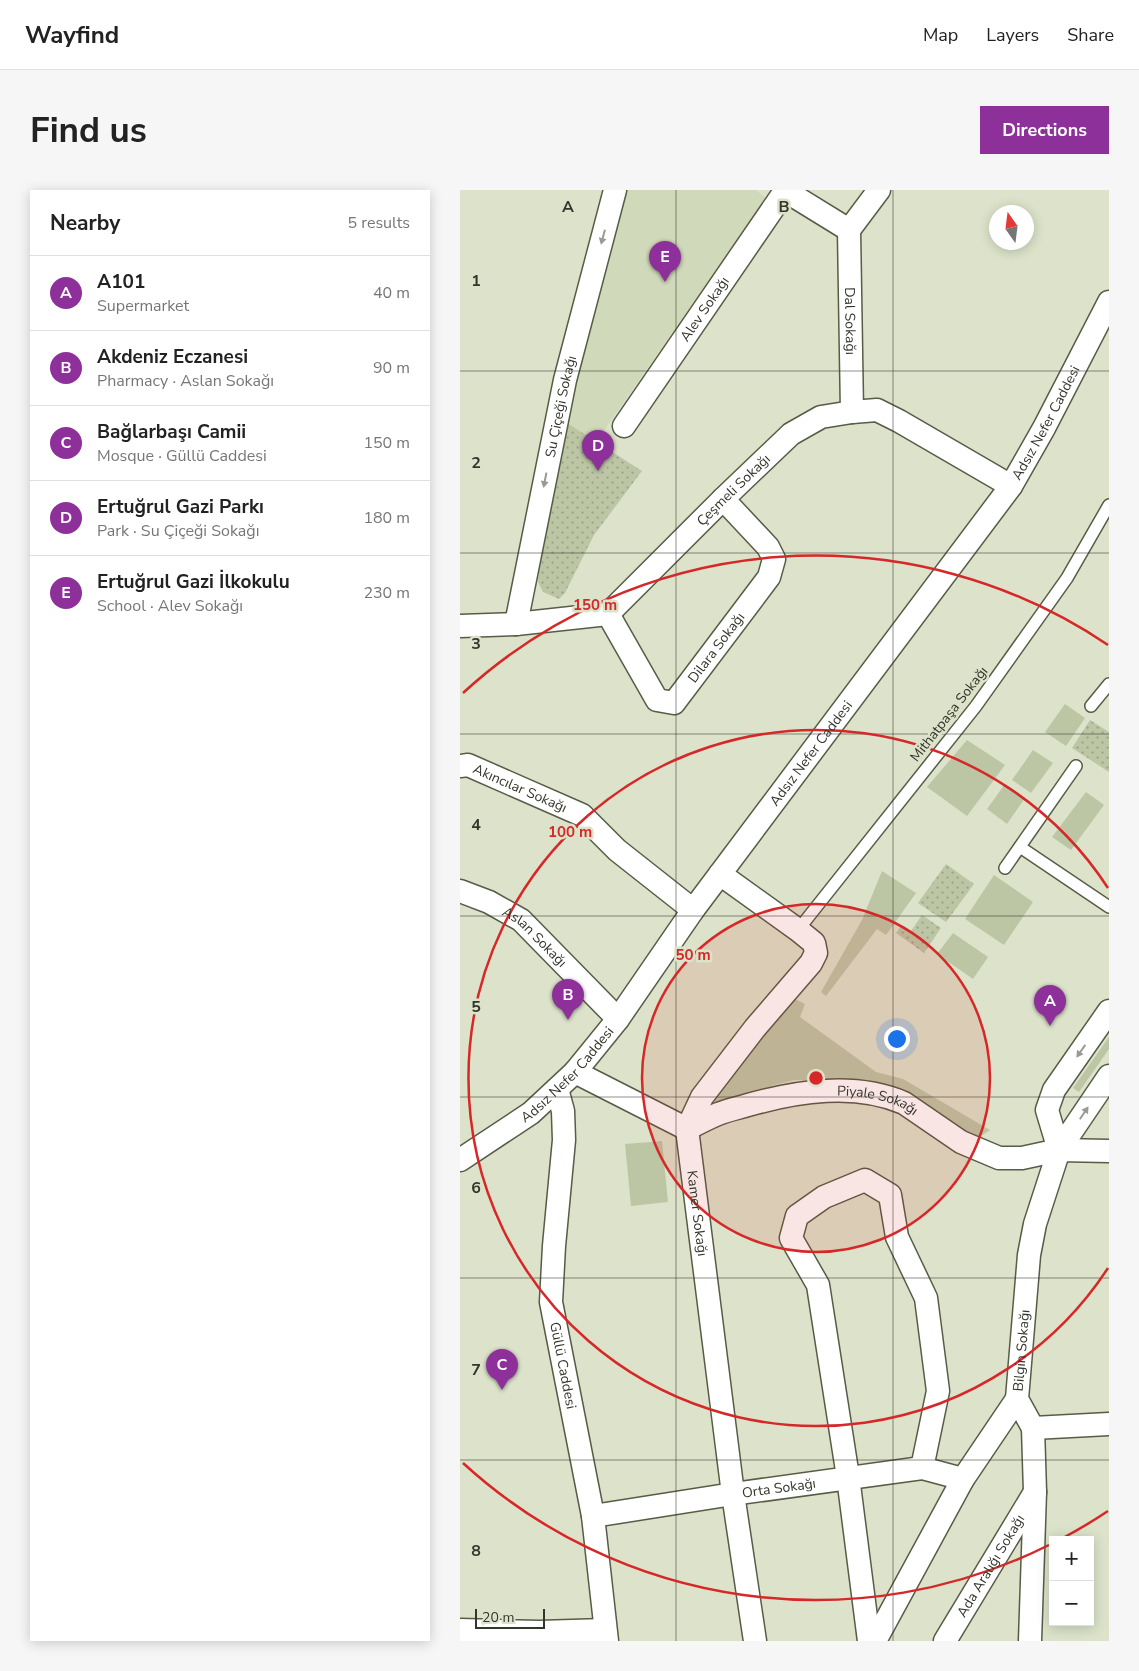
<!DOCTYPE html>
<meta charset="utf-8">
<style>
body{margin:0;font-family:"Nunito Sans",sans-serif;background:#f6f6f6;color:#222}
.controls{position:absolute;right:15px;bottom:15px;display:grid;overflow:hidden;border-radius:0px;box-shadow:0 2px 12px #0003}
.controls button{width:45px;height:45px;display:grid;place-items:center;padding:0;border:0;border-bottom:1px solid #e0e0e0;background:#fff;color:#222;font:25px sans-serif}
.compass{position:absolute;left:529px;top:15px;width:45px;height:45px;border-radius:50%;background:#fff;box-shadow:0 2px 12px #0003;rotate:346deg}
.scale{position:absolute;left:15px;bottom:12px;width:70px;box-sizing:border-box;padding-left:5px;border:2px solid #33362c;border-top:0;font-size:14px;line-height:18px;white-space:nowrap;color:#33362c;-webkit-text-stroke:4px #dce3ca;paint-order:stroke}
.you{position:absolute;left:436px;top:848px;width:18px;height:18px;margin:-12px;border:4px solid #fff;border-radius:50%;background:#1a73e8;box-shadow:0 0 0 8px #1a73e833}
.badge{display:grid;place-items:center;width:32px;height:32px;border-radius:50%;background:#8d309a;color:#fff;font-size:16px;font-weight:700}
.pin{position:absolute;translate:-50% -41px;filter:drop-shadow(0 1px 2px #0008)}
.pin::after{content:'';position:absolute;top:26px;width:18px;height:15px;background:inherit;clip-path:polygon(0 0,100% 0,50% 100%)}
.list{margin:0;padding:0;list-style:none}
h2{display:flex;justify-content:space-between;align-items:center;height:65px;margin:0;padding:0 20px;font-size:21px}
h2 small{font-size:16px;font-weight:400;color:#767676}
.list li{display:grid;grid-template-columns:32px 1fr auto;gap:15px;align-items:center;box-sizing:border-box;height:75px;padding:0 20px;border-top:1px solid #e0e0e0}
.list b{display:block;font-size:19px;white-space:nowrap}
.list p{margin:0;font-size:16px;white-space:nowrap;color:#767676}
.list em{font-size:16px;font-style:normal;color:#767676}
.map{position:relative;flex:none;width:649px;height:1451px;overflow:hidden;border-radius:0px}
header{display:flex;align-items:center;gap:30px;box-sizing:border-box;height:70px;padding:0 25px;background:#fff;border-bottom:1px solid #e0e0e0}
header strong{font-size:24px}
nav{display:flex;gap:28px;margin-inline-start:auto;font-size:18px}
.intro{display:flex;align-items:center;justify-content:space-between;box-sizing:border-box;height:120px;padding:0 30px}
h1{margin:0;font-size:35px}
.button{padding:12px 22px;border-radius:0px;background:#8d309a;color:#fff;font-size:18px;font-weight:700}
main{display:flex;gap:30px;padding:0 30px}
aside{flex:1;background:#fff;border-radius:0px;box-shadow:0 2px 12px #0003}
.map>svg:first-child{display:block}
.built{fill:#d0d9b9}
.green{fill:#bcc6a4}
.park{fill:url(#park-dots)}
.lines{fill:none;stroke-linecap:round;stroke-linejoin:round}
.lane-casing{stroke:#565c46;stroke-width:14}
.street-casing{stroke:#565c46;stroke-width:25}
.lane{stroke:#fff;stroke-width:11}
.street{stroke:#fff;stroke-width:22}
.oneway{fill:#999a96}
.grid{fill:none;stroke:#33362c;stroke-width:1;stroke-opacity:0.55}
.ring{fill:none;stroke:#d62828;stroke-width:2.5}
.labels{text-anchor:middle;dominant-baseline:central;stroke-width:5;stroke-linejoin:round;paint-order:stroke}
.street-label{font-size:14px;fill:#33362c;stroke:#dce3ca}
.grid-label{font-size:16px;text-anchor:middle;font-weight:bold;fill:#33362c;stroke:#dce3ca;stroke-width:5;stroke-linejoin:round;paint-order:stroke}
.centre{fill:#d62828;stroke:#dce3ca;stroke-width:2.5}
.ring-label{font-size:15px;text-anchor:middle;font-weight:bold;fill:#d62828;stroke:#dce3ca;stroke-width:5;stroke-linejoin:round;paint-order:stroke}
</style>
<header>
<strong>Wayfind</strong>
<nav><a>Map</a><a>Layers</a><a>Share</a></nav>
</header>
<div class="intro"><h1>Find us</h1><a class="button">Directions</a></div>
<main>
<aside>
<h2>Nearby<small>5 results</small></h2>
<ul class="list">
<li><span class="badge">A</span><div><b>A101</b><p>Supermarket</p></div><em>40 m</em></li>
<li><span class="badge">B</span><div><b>Akdeniz Eczanesi</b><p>Pharmacy · Aslan Sokağı</p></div><em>90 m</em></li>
<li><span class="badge">C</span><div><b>Bağlarbaşı Camii</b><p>Mosque · Güllü Caddesi</p></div><em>150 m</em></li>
<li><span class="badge">D</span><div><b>Ertuğrul Gazi Parkı</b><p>Park · Su Çiçeği Sokağı</p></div><em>180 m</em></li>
<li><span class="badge">E</span><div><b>Ertuğrul Gazi İlkokulu</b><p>School · Alev Sokağı</p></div><em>230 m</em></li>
</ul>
</aside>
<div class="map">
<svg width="649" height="1451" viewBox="0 0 649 1451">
<defs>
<pattern id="park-dots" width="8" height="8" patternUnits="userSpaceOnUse" patternTransform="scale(1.25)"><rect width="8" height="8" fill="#bcc6a4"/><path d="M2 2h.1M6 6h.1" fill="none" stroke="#99a286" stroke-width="1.8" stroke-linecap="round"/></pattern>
</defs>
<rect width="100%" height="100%" fill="#dce3ca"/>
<polygon class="built" points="167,0 296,0 306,8 136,252 101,229 124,155"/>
<g class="green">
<polygon points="605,514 625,528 606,556 585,542"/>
<polygon points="507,550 545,575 507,626 467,597"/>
<polygon points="573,560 593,573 571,603 552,590"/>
<polygon points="545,594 565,608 547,634 527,619"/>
<polygon points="626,602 644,615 611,660 592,647"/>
<polygon points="422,681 456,703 426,745 417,739 366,806 361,802 402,730"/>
<polygon points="534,685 573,712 544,755 505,729"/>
<polygon points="493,743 528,767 513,789 477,764"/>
<polygon points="333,808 345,814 340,827 416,882 443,889 530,940 515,950 380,892 335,890 314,895 269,915 258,914 253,910"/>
<polygon points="649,847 649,859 619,902 613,898"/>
<polygon points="202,951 208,1012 171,1016 165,954"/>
</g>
<g class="park">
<polygon points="101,229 182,281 134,345 105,403 99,409 83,402 78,392 81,356"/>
<polygon points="630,530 649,542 649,582 612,558"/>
<polygon points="486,674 514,694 486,732 458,713"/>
<polygon points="462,725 481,738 464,763 436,743 442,735 451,741"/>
</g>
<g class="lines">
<g class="lane-casing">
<g id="lane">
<polyline points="631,516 649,494"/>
<polyline points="560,657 649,717"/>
<polyline points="545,678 616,576"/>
<polyline points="338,740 516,516 607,388 649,315"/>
</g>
</g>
<g class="street-casing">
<g id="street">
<polyline points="324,0 389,40"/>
<path id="s1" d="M389,40L392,222"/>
<polyline points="389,40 419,0"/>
<path id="s2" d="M164,236L325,1"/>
<path id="s3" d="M148,424L197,510L214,513L309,387L314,369L308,357L263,309"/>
<path id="s4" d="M56,434L105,190L155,0"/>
<path id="s5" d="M0,436L56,434L148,424L263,309L331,244L361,227L392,222L417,220L439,231L551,296"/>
<path id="s6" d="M0,576L8,575L122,625L157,660L233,720"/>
<path id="s7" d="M260,684L338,740L354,753L356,763L351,773L295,838L242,907L227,939L273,1304L295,1451"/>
<path id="s8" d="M0,701L29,712L61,730L158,829"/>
<path id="s9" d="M115,882L227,939C237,934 248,928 258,924C268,920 278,918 288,915C338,901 395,892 444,913L501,952L539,968H562L599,960L649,961"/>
<path id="s10" d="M97,899L103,921L104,950L94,1056L91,1112L133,1326L147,1451"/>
<polyline points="599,960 587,920 594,900 649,821"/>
<path id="s11" d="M0,970L71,923L115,882L158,829L233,720L551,296L584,238L649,112"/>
<polyline points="573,1238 649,1234"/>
<path id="s12" d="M133,1326L273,1304L462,1278L503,1289"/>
<polyline points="0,1440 79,1442 145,1440"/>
<polyline points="409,1451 388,1287 358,1095 331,1048 337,1026 364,1007 405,990 430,1005 437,1047 466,1108 478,1201 462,1278"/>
<polyline points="415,1451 503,1289 557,1209"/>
<path id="s13" d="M485,1451L575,1302"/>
<path id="s14" d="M570,1451L575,1302L573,1238L557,1209L569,1065L575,1034L599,960L649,886"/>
</g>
</g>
<use href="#lane" class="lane"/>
<use href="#street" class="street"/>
</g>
<defs><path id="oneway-solid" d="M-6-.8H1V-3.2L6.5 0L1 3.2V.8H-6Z" transform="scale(1.25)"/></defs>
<g class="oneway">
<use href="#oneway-solid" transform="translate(143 47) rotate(105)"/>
<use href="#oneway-solid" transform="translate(85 290) rotate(101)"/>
<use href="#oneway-solid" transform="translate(621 861) rotate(125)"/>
<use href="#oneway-solid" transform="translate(624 923) rotate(-56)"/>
</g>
<path class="grid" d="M216,0V1451M433,0V1451M0,181H649M0,363H649M0,544H649M0,726H649M0,907H649M0,1088H649M0,1270H649"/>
<circle cx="356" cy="888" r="174" fill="#d62828" fill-opacity=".12"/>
<g class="ring">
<circle cx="356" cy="888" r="174"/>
<path d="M648 1078A348 348 0 1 1 648 698"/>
<path d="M648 1321A522 522 0 0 1 601 1349M589 1355A522 522 0 0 1 3 1273M3 503A522 522 0 0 1 648 455"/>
</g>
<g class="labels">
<g class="street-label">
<text stroke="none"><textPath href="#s2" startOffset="142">Alev Sokağı</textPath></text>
<text stroke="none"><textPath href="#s1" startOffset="91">Dal Sokağı</textPath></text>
<text stroke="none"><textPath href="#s4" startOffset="222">Su Çiçeği Sokağı</textPath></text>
<text stroke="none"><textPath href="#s11" startOffset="948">Adsız Nefer Caddesi</textPath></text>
<text stroke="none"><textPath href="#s5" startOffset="325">Çeşmeli Sokağı</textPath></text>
<text stroke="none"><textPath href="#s3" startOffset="186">Dilara Sokağı</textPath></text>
<text transform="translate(489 524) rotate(-52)">Mithatpaşa Sokağı</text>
<text stroke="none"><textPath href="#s11" startOffset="542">Adsız Nefer Caddesi</textPath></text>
<text stroke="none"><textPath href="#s6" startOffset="65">Akıncılar Sokağı</textPath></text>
<text stroke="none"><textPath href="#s8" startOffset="89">Aslan Sokağı</textPath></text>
<text stroke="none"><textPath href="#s11" startOffset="138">Adsız Nefer Caddesi</textPath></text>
<text stroke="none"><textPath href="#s9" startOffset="324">Piyale Sokağı</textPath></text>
<text stroke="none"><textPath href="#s7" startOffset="431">Kamer Sokağı</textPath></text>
<text stroke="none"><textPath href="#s14" startOffset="295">Bilgin Sokağı</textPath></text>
<text stroke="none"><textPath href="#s10" startOffset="279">Güllü Caddesi</textPath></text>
<text stroke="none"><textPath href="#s12" startOffset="188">Orta Sokağı</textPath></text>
<text stroke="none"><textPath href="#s13" startOffset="88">Ada Aralığı Sokağı</textPath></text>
</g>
</g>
<g class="grid-label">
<text x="108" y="22">A</text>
<text x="324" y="22">B</text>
<text x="16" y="96">1</text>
<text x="16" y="278">2</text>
<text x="16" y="459">3</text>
<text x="16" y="640">4</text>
<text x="16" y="822">5</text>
<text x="16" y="1003">6</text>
<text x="16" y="1185">7</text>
<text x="16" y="1366">8</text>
</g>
<circle cx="356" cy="888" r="8" class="centre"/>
<g class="ring-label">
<text x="135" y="420">150 m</text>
<text x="110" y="647">100 m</text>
<text x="233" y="770">50 m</text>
</g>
</svg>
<div class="controls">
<button>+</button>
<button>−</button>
</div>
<svg class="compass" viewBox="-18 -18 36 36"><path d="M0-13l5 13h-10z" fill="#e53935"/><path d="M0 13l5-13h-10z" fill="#767676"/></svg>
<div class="scale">20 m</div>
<div class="you"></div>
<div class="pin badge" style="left:590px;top:836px">A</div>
<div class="pin badge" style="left:108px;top:830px">B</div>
<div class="pin badge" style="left:42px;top:1200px">C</div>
<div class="pin badge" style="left:138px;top:281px">D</div>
<div class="pin badge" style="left:205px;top:92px">E</div>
</div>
</main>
